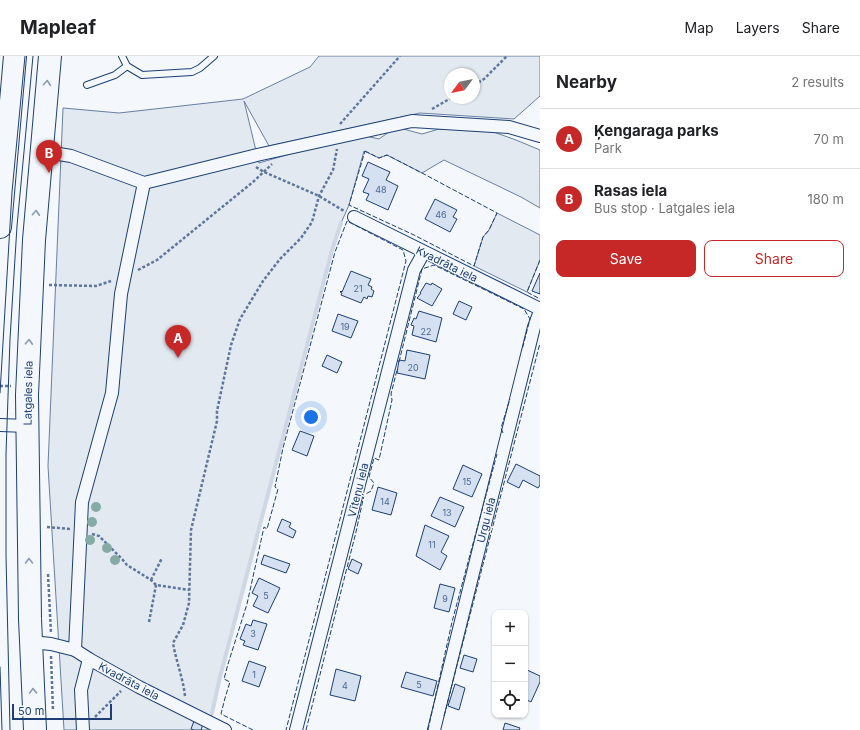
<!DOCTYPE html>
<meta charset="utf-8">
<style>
body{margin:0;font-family:Inter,sans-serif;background:#f2f2f2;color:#202124}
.controls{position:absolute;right:12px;bottom:12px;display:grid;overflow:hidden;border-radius:8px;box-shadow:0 1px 3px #0004}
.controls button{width:36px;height:36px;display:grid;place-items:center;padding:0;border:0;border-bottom:1px solid #e0e0e0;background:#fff;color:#202124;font:20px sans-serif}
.compass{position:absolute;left:444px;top:12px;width:36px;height:36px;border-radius:50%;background:#fff;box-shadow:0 1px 3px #0004;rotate:238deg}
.scale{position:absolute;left:12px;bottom:10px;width:100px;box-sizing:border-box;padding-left:4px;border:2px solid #1d3f73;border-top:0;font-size:11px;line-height:14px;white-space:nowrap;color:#1d3f73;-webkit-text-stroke:3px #f4f7fb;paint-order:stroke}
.you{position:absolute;left:311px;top:361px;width:14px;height:14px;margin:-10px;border:3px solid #fff;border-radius:50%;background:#1a73e8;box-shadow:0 0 0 6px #1a73e833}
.badge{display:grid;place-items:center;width:26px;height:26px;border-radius:50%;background:#c62828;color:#fff;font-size:13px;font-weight:700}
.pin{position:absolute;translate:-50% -33px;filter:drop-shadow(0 1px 2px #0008)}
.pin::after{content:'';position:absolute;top:21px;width:14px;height:12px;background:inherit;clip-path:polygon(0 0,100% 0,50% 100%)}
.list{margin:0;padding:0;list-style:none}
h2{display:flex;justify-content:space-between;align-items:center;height:52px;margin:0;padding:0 16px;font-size:17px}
h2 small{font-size:13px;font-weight:400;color:#757577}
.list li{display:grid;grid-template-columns:26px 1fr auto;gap:12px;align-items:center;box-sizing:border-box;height:60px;padding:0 16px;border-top:1px solid #e0e0e0}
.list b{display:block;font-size:15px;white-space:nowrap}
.list p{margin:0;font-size:13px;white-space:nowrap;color:#757577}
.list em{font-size:13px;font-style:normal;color:#757577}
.actions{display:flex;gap:8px;padding:12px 16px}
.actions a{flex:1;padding:9px 0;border:1px solid #c62828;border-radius:8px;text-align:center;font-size:14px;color:#c62828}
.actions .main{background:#c62828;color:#fff}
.icon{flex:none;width:22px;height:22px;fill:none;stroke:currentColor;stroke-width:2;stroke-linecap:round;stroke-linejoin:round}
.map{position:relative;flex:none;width:540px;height:674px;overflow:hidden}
header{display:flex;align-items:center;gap:24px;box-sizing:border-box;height:56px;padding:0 20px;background:#fff;border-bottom:1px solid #e0e0e0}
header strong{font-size:19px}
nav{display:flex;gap:22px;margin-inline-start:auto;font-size:14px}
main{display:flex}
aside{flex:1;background:#fff}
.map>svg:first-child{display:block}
.green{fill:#e3e9f0;stroke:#687fa3;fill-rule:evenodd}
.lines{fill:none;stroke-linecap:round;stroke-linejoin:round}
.stream{stroke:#cfd7e4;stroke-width:4}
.building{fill:#d5e0f0;stroke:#1d3f73}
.lane-casing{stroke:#1d3f73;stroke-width:8}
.street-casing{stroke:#1d3f73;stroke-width:14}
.highway-casing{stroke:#1d3f73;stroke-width:24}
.path{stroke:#5e769c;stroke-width:2.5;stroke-dasharray:3 2;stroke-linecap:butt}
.lane{stroke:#f4f7fb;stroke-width:6}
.street{stroke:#f4f7fb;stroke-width:12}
.highway{stroke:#f4f7fb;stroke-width:22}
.tram{stroke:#1d3f73;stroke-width:1}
.fence{stroke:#1d3f73;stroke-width:1;stroke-dasharray:5 2;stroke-linecap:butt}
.tree{fill:#86aba6}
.oneway{stroke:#889bb7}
.labels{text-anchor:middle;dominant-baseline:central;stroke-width:3;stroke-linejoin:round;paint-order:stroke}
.number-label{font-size:9px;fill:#4b6792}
.street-label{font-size:11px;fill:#1d3f73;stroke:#f4f7fb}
</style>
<header>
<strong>Mapleaf</strong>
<nav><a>Map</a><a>Layers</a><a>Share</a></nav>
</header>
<main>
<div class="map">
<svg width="540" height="674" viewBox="0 0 540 674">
<rect width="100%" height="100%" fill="#f4f7fb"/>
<g class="green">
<path d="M319,0H540V40L514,63L420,57L269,90L244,45L259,107L300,95L366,80L379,83L396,71L422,78L439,73L488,74L516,84L540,94V152L521,141L444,104L422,117L387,99L379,102L364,95L349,149L341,167L332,194L220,621L208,674H64L48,410L63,52L119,57L243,43L310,11ZM450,18H474V42H450Z"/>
<polygon points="497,157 540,179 540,204 527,236 474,210 483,181 489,174"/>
</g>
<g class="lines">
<polyline class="stream" points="212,657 220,621 332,194 341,167"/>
</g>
<g class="building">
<polygon points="368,106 390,116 386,124 398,130 388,154 366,144 369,138 363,136 369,123 362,120"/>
<polygon points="435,143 457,154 453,161 457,163 450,176 425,163"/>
<polygon points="351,215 371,223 368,229 372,231 371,233 374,235 372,241 368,240 367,243 364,241 361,247 341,239 342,237 340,236 341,235 342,236"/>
<polygon points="540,217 540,238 532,235"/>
<polygon points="426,227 431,229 432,227 442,233 432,250 417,242 418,241 421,237 420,237"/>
<polygon points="459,245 472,251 466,264 453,258"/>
<polygon points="419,255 442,262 436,286 412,279 414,270 411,269 414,262 416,263"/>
<polygon points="338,258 358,265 351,282 332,275"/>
<polygon points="407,294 430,299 425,323 397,317 399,304 405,305"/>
<polygon points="327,299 342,306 337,317 322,310"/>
<polygon points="300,375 314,380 307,400 292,394"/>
<polygon points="516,408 540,420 540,429 538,432 523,424 519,432 507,426"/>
<polygon points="463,409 482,418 472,441 453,433"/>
<polygon points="378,431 397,437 391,459 372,454"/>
<polygon points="440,441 464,451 455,471 431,460"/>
<polygon points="282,463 291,467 289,471 296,475 293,482 277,475"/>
<polygon points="425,469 449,480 441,496 447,500 440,514 416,500"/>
<polygon points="264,499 290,508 286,517 261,508"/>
<polygon points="352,503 362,508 358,518 348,513"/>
<polygon points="259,522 280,532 268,557 253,550 258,540 252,537"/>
<polygon points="440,528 455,532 449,556 434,552"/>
<polygon points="253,564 267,568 258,594 243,589 245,585 240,583 246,568 251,570"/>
<polygon points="464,599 477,603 473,616 460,612"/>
<polygon points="249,605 266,611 259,631 242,625"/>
<polygon points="336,613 361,620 355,645 330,639"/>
<polygon points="525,613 540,620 540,626 531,646 525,643"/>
<polygon points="406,616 437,625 433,640 401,631"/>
<polygon points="455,628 465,632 459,654 448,650"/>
<polygon points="194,665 203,668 201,674 194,674 191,673"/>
<polygon points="505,667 520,672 519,674 503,674"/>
</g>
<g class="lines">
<g class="lane-casing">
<g id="lane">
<polyline points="122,0 127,10 142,19 192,16 200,12 214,0"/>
<polyline points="87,29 115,19 127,10"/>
</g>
</g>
<g class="street-casing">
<g id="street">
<polyline points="41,95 71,100 144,127 257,99 412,65 509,71 540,80"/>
<polyline points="354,161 540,253"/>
<polyline points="0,369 27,370"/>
<polyline points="31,586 51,588 75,594 89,603 139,631 225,674"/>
<polyline points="75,594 82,446 112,337 121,238 144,127"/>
<polyline points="83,674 81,634 89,603"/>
<polyline points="296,674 414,214 424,196"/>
<polyline points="434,674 534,271 540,255"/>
</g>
</g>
<g class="highway-casing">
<g id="highway">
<polyline points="0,171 15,0"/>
<polyline points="35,674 30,563 27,339 34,184 50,0"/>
</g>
</g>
<g class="path">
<polyline points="474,29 484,23 507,0"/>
<polyline points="432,53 451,42"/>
<polyline points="340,68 400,0"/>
<polyline points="256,111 264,116 319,140 344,155"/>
<polyline points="138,214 157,204 253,126 272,108"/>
<polyline points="49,229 96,230 111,225"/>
<polyline points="0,330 11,330"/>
<polyline points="47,471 70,473"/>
<polyline points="92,478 99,480 122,503 127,509 151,524 156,529 189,534"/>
<polyline points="48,518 51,577"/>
<polyline points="151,524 162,502"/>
<polyline points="149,566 156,529"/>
<polyline points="51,600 53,655"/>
<path d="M185,640C183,622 176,605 173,587L183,569L189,547L191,474L217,365V355L231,289L240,263L263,225L280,203L301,182L312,166L319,140L333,114L337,93"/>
<polyline points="95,661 121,635"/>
</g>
<use href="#lane" class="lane"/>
<use href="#street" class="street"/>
<use href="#highway" class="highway"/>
<g class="tram">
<polyline points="0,337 12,136 25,0"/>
<polyline points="0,611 2,674"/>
<polyline points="10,674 6,500 6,398 10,283 17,170 33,0"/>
</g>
<g class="fence">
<polygon points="365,95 379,102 387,99 422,117 497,157 489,174 483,181 474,210 414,179 349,149"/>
<polyline points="540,204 527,236 540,243"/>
<polyline points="399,306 422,213 434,209 524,253 530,263 522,294"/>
<polyline points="503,377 501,372 510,343"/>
<polyline points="444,660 540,287"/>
<polyline points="253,674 221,658 225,642 230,626 224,623 228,608 247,548 264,471 267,473 278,433 275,431 283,392 335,196 347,165 403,194 406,205 286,674"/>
<polyline points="306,674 356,476 364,439 371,435 374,427 369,421 374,402 379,404 392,344 391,338 397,314"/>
<polyline points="428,674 452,566 497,398"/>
</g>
</g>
<g class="tree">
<circle cx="96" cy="451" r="5"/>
<circle cx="92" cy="466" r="5"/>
<circle cx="90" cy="484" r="5"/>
<circle cx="107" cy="492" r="5"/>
<circle cx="115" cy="504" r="5"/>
</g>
<defs><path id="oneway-chevron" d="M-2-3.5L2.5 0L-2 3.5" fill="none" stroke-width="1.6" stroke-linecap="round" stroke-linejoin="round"/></defs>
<g class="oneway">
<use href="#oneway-chevron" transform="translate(47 27) rotate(-85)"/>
<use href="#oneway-chevron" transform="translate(36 157) rotate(-86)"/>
<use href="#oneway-chevron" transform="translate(29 286) rotate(-87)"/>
<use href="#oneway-chevron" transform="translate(29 505) rotate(-91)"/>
<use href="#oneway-chevron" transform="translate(33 635) rotate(-92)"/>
</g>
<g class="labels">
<g class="number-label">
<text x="381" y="133">48</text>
<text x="441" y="158">46</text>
<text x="358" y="232">21</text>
<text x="345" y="270">19</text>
<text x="426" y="275">22</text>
<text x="413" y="311">20</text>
<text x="467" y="425">15</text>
<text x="385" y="445">14</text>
<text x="447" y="456">13</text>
<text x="432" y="488">11</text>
<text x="266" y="539">5</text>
<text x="445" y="542">9</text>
<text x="253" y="577">3</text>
<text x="254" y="618">1</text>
<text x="419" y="628">5</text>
<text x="345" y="629">4</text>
</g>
<g class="street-label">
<text transform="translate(447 208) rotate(26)">Kvadrāta iela</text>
<text transform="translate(28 337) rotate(-89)">Latgales iela</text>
<text transform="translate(358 434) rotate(-76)">Vīteņu iela</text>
<text transform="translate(486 464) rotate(-76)">Urgu iela</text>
<text transform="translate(129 625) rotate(28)">Kvadrāta iela</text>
</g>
</g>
</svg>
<div class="controls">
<button>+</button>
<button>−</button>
<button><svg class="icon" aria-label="locate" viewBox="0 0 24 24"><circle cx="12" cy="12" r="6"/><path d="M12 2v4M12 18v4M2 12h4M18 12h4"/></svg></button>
</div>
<svg class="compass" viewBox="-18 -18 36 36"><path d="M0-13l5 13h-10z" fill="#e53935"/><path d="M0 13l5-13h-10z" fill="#757577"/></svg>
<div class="scale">50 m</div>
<div class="you"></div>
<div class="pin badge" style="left:178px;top:302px">A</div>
<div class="pin badge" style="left:49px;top:117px">B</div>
</div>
<aside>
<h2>Nearby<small>2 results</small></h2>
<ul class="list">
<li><span class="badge">A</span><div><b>Ķengaraga parks</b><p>Park</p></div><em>70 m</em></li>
<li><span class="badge">B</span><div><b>Rasas iela</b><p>Bus stop · Latgales iela</p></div><em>180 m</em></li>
</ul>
<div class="actions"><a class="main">Save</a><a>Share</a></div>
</aside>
</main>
